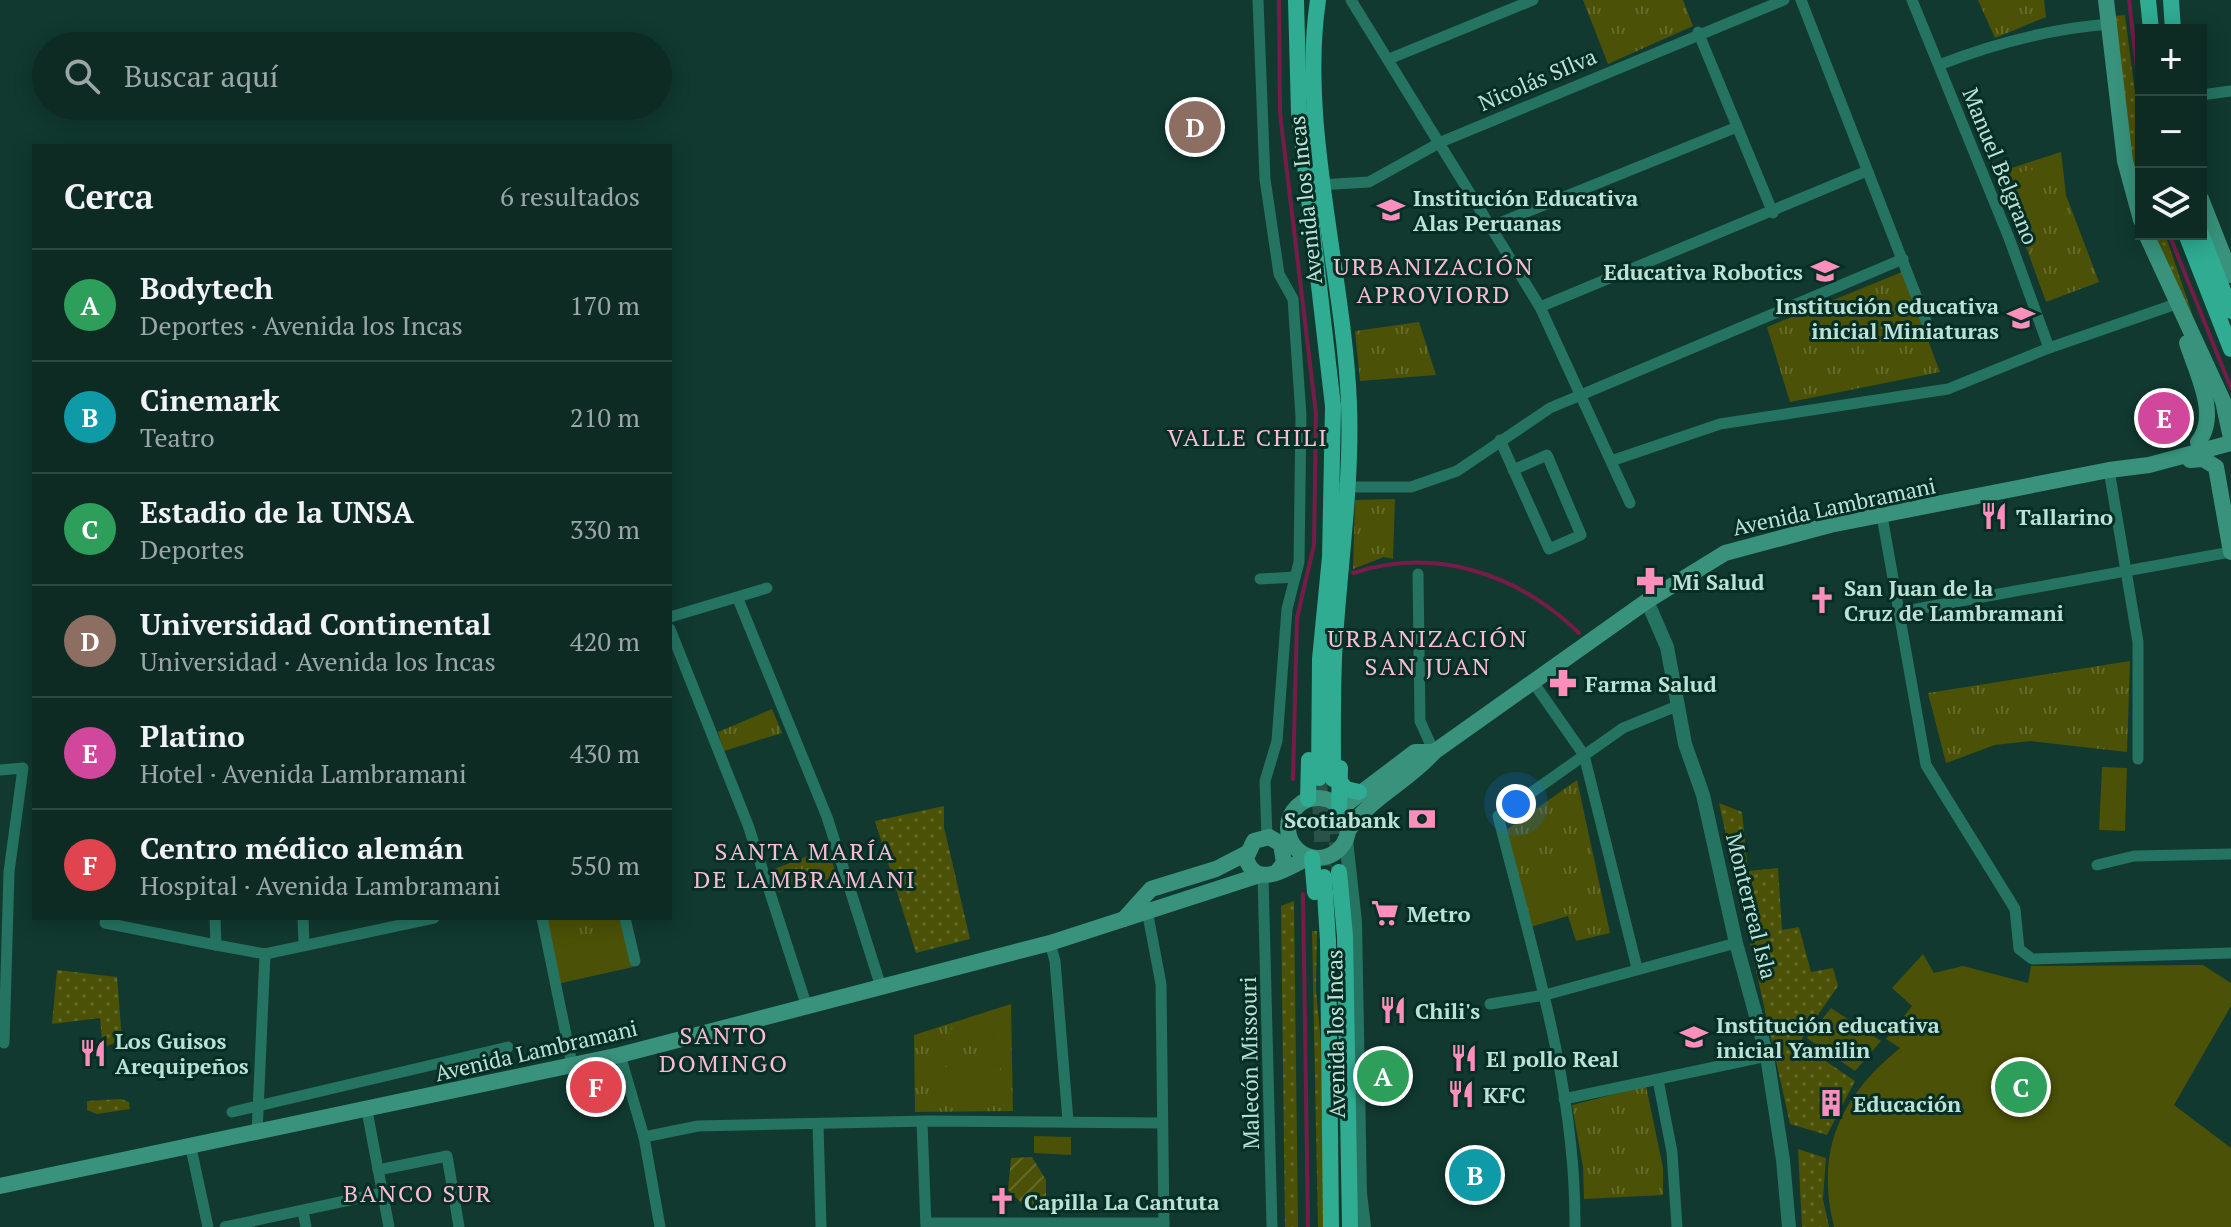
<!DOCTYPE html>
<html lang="es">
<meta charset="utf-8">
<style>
body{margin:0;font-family:"PT Serif",serif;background:#16332b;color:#f1f3f6}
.controls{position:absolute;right:24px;top:24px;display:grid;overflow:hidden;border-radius:0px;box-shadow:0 4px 20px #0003}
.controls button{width:72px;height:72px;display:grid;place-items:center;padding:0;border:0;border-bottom:2px solid #2d4741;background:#0d2b23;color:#f1f3f6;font:40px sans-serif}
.you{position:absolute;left:1516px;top:804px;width:28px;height:28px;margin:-20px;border:6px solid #fff;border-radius:50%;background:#1a73e8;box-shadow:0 0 0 12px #1a73e833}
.badge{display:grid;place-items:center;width:52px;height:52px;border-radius:50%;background:#ea580c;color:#fff;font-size:26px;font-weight:700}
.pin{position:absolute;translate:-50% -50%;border:4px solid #fff;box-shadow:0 2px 8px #0006}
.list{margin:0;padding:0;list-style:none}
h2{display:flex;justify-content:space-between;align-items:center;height:104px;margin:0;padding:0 32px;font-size:34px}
h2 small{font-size:26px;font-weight:400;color:#9aa7a6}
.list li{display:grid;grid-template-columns:52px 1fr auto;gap:24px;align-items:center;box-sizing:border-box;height:112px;padding:0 32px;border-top:2px solid #2d4741}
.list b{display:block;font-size:30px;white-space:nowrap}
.list p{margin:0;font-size:26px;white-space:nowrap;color:#9aa7a6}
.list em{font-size:26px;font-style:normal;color:#9aa7a6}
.icon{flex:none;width:44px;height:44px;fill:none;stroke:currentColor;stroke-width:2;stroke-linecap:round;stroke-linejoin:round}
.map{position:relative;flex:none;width:2231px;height:1227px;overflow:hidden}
.search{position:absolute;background:#0d2b23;box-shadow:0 4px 20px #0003;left:32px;top:32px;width:640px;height:88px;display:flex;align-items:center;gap:20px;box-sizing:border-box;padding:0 28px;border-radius:44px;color:#9aa7a6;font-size:30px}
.panel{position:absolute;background:#0d2b23;box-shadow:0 4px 20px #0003;left:32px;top:144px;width:640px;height:776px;border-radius:0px}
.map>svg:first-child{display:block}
.grass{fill:url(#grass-dots)}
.park{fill:url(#park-tufts)}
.garden{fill:url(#garden-furrows)}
.pitch{fill:#4b5106}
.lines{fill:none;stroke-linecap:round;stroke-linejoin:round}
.stream{stroke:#771c49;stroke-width:4}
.primary-tunnel{stroke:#2b5248;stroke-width:16;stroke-dasharray:16 8;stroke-linecap:butt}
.minor{stroke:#257361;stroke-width:11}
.tertiary{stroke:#257361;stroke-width:14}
.secondary{stroke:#38927c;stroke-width:16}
.primary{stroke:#2fac91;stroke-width:16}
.labels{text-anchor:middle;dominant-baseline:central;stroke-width:6;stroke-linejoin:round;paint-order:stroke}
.street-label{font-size:22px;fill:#bee1d6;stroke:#052e25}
.poi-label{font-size:22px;font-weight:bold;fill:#bee1d6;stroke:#052e25;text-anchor:start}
.neighbourhood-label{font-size:24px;letter-spacing:2px;fill:#fdbcd4;stroke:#052e25}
</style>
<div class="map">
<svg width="2231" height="1227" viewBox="0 0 2231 1227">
<defs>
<pattern id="grass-dots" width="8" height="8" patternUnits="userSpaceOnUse" patternTransform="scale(2)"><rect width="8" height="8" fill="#4b5106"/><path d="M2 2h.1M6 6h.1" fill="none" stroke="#636a2a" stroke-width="1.8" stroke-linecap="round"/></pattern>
<pattern id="park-tufts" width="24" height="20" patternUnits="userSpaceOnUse" patternTransform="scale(2)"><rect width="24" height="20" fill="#4b5106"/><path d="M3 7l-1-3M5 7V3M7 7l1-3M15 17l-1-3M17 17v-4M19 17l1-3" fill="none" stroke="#636a2a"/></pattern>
<pattern id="garden-furrows" width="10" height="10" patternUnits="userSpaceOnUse" patternTransform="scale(2)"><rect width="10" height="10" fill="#4b5106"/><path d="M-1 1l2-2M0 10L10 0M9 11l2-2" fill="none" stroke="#636a2a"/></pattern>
</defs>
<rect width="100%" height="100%" fill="#11392f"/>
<g class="grass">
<polygon points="2125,15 2141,139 2141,199 2132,158 2115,16"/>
<polygon points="2155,234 2165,234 2196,325"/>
<polygon points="1719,803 1742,812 1748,871 1778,868 1782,930 1799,927 1811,972 1833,968 1838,986 1802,1038 1802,1045 1855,1081 1827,1135 1790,1124"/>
<polygon points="944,806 944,827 970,939 916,953 875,821"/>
<polygon points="1294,901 1298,1227 1285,1227 1281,906"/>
<polygon points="1312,931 1317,931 1316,990 1321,1043 1325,1227 1318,1227"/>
<polygon points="57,970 117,977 122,1040 107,1046 102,1040 100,1018 52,1024"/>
<polygon points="121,1099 129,1102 130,1109 97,1114 87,1110 87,1101"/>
<polygon points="1798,1149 1826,1158 1823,1199 1829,1227 1802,1227"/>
</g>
<g class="park">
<polygon points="1583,0 1683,0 1693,26 1608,64"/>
<polygon points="1978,0 2044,0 2046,17 1995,38"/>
<polygon points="2061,152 2066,195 2099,282 2046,302 1999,172"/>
<polygon points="1902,272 1940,372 1790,402 1767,327"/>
<polygon points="1419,322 1436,375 1360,381 1355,331"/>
<polygon points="1395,499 1393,559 1384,557 1353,569 1355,500"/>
<polygon points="2130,661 2127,752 2030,741 1995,745 1946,763 1928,693"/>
<polygon points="772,709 782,733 724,751 718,732"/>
<polygon points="1577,780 1610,933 1576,941 1568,916 1530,927 1505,831"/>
<polygon points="828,848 837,877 779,892 772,870"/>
<polygon points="544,918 623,918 633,967 557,984"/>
<polygon points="1011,1004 1013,1111 915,1112 914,1035"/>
<polygon points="1646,1086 1663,1168 1663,1195 1584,1199 1583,1167 1572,1105"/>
</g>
<polygon class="garden" points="1032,1157 1046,1180 1046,1212 1032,1213 1008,1190 1011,1158"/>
<g class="pitch">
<polygon points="2031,169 2046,208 2026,216 2011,176"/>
<polygon points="1903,325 1906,342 1863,350 1860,333"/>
<polygon points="2102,767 2127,768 2125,831 2099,830"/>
<polygon points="1577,873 1581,897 1541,904 1537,880"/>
<polygon points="619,934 625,968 560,981 553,947"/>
<path d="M1923,954L1934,973L1963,966L2028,983L2031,966L2203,965L2231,983V1006L2174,1105L2231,1148V1227H1834C1815,1150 1840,1097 1900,1048L1886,1039L1912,1006L1892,988Z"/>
<polygon points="1831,1008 1881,1041 1855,1071 1807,1038"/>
<polygon points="1000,1014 1004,1032 954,1048 949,1030"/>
<polygon points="1000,1065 999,1105 935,1103 936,1067"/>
<polygon points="1034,1136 1071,1137 1071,1155 1034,1153"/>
</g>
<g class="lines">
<g class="stream">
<polyline points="1279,0 1280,113 1316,414 1314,545 1297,618 1293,779"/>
<polyline points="2129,0 2141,105"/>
<polyline points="2169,234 2231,388"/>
<path d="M1353,573C1436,546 1518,574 1579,633"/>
<polyline points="1303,894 1308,1227"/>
</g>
<g class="primary-tunnel">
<polyline points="1319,778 1324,877"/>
<polyline points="1334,794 1339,872"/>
</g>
<g class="minor">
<polyline points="1258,0 1265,179 1279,274 1293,299 1301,416 1299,562 1287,609 1277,741 1265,781 1267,837"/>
<polyline points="1351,0 1540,307 1630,503"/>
<polyline points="1801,0 1926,321"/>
<polyline points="1912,0 2009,238 2049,348"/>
<polyline points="1698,32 1773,213"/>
<polyline points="1389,59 1533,0"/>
<path d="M1939,65C1995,43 2048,29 2109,24"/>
<polyline points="2201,95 2231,91"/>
<polyline points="1319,185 1369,182 1441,142 1784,0"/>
<polyline points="1492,226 1737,127"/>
<polyline points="1540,307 1867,171"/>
<polyline points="1500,440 1549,549 1581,535 1547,455 1513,470"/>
<polyline points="1611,461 1720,424 1948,389 2049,348 2176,304"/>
<polyline points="2109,470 2138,642 2138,759"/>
<polyline points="1340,487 1411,487 1457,471 1550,408 1903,259"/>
<polyline points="1882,516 1926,765 2015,909 2019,949 2032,959 2231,953"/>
<polyline points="1418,574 1420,721 1434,752"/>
<polyline points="1260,579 1295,577"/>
<polyline points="738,599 827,817 881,987"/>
<polyline points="1900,612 2231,552"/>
<polyline points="670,617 767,588"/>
<polyline points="670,629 748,825 807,1007"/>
<polyline points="1533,682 1584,755 1637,968"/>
<polyline points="0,770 23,768 9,872 4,1043"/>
<polyline points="2097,865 2134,856 2231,854"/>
<polyline points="1263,876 1272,1227"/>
<polyline points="1146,905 1161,984 1164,1227"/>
<polyline points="106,918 105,923 216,945"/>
<polyline points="215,918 216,945 265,954 434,918"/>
<polyline points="303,918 304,944"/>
<polyline points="542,918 572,1064"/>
<polyline points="625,918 635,961"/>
<polyline points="1050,943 1055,961 1068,1121"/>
<polyline points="1490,1004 1545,995 1736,943"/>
<polyline points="620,1055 644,1137 660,1227"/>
<polyline points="1658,1080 1672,1152 1677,1227"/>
<polyline points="1564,1099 1767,1056"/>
<polyline points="367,1111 389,1227"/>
<polyline points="232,1112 508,1047"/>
<polyline points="922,1122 926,1227"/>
<polyline points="818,1124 821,1227"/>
<polyline points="257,1134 265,954"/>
<polyline points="644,1137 698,1126 929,1121 1161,1123"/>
<polyline points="191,1148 208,1227"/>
<polyline points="378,1170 447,1156 459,1227"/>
<polyline points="303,1211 306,1227"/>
<polyline points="926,1223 1164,1223"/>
<polyline points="225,1227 382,1193"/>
<path d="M1575,1227C1576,1086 1532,951 1498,816L1623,728L1677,706"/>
</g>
<g class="tertiary">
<polyline points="1647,601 1667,647 1685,744 1703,795 1736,943 1767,1056 1783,1160 1789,1227"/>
<polyline points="1346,840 1355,922 1360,1193 1364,1227"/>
</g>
<g class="secondary">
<polyline points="2106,0 2125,161 2141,220"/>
<polyline points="2201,199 2231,275"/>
<polyline points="2146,234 2223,401 2231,438"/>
<path d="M2187,343C2196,372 2220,415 2198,442"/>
<polyline points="2190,460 2203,459 2216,467 2231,552"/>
<circle cx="1318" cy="828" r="30"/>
<polyline points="1341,808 1415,752 1434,752"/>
<path d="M1348,831C1370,797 1408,782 1434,752L1647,601L1725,553L1830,525L2109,470L2149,465L2231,443"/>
<path d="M1276,873L1284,863L1281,844L1269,837L1254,841L1246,858C1256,891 1289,867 1309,857"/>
<polyline points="1124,919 1151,889 1216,869 1247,853"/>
<polyline points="0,1186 620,1055 1050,943 1260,875"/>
</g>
<g class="primary">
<polyline points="1296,0 1299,113 1333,406 1330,557 1320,659 1319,778"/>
<path d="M1318,0C1299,126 1344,275 1349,404C1352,482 1340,561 1335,639C1332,686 1333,732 1333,779"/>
<polyline points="2148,0 2151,30"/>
<polyline points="2171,0 2173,30"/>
<polyline points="2186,234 2231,349"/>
<polyline points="2201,234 2231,311"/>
<polyline points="1340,782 1346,789 1359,792"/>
<polyline points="1308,799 1309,760"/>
<polyline points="1339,806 1340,768"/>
<polyline points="1312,858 1315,892"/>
<polyline points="1339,872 1345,936 1350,1227"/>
<polyline points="1324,877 1328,941 1331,1227"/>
</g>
</g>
<defs>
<g id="school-bare" transform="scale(2.16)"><path d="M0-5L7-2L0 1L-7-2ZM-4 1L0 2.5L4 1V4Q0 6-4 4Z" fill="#fe8ebc" stroke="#052e25" stroke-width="2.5" paint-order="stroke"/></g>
<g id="restaurant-bare" transform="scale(2.16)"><path d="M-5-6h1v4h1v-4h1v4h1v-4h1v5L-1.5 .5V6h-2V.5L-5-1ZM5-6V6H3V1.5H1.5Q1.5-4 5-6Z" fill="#fe8ebc" stroke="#052e25" stroke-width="2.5" paint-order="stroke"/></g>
<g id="pharmacy-bare" transform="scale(2.16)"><path d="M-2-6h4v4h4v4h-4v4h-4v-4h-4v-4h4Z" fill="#fe8ebc" stroke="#052e25" stroke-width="2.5" paint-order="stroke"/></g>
<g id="church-bare" transform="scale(2.16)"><path d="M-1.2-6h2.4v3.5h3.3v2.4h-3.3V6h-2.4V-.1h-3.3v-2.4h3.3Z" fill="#fe8ebc" stroke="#052e25" stroke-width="2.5" paint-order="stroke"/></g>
<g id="bank-bare" transform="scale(2.16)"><path d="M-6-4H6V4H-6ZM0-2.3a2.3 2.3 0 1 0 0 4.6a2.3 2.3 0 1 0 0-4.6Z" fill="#fe8ebc" stroke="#052e25" stroke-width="2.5" paint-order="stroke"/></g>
<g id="supermarket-bare" transform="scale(2.16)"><path d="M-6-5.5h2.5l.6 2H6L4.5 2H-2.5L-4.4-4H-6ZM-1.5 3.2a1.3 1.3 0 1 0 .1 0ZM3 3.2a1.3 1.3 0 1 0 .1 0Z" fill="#fe8ebc" stroke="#052e25" stroke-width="2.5" paint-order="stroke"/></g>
<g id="building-bare" transform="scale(2.16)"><path d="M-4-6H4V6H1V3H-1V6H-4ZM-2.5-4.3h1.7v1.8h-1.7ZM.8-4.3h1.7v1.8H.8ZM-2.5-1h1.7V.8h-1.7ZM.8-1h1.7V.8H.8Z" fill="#fe8ebc" stroke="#052e25" stroke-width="2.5" paint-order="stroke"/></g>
</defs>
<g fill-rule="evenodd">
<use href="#school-bare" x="1391" y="210"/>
<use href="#school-bare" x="1825" y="271"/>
<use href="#school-bare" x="2021" y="318"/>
<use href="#restaurant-bare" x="1994" y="516"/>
<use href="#pharmacy-bare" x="1650" y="581"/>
<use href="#church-bare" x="1822" y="600"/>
<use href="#pharmacy-bare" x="1563" y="683"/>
<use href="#bank-bare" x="1422" y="819"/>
<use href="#supermarket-bare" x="1385" y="913"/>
<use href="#restaurant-bare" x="1393" y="1010"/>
<use href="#school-bare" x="1694" y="1037"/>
<use href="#restaurant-bare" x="93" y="1053"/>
<use href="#restaurant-bare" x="1464" y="1058"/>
<use href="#restaurant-bare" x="1461" y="1094"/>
<use href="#building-bare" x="1831" y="1103"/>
<use href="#church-bare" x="1002" y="1201"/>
</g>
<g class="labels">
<g class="street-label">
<text transform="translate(1537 79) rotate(-23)">Nicolás SIlva</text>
<text transform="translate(2001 166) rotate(68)">Manuel Belgrano</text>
<text transform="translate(1305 200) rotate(-96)">Avenida los Incas</text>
<text transform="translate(1834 506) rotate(-12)">Avenida Lambramani</text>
<text transform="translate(1752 906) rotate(76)">Monterreal Isla</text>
<text transform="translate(1335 1034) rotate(-91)">Avenida los Incas</text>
<text transform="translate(536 1050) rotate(-13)">Avenida Lambramani</text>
<text transform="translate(1249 1063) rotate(-91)">Malecón Missouri</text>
</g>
<g class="poi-label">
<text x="1413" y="197">Institución Educativa<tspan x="1413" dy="25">Alas Peruanas</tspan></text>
<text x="1803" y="271" text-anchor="end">Educativa Robotics</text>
<text x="1999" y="305" text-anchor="end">Institución educativa<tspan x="1999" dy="25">inicial Miniaturas</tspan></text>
<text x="2016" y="516">Tallarino</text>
<text x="1672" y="581">Mi Salud</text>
<text x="1844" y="587">San Juan de la<tspan x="1844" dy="25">Cruz de Lambramani</tspan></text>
<text x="1585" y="683">Farma Salud</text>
<text x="1400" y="819" text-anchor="end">Scotiabank</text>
<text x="1407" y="913">Metro</text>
<text x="1415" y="1010">Chili's</text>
<text x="1716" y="1024">Institución educativa<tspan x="1716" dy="25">inicial Yamilin</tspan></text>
<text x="115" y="1040">Los Guisos<tspan x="115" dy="25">Arequipeños</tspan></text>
<text x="1486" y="1058">El pollo Real</text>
<text x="1483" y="1094">KFC</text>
<text x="1853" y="1103">Educación</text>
<text x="1024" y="1201">Capilla La Cantuta</text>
</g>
<g class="neighbourhood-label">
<text x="1434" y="266">URBANIZACIÓN<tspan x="1434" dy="28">APROVIORD</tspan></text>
<text x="1248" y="437">VALLE CHILI</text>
<text x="1428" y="638">URBANIZACIÓN<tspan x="1428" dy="28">SAN JUAN</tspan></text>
<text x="805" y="851">SANTA MARÍA<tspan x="805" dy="28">DE LAMBRAMANI</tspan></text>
<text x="724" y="1035">SANTO<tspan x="724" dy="28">DOMINGO</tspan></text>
<text x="418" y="1193">BANCO SUR</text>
</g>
</g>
</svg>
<div class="controls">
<button>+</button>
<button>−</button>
<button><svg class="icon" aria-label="layers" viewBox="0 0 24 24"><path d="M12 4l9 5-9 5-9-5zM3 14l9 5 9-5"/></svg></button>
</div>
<div class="you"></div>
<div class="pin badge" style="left:1383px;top:1076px;background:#2e9e5b">A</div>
<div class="pin badge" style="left:1475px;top:1175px;background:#0f9aa8">B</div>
<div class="pin badge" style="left:2021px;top:1087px;background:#2e9e5b">C</div>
<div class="pin badge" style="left:1195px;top:127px;background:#8d6e63">D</div>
<div class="pin badge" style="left:2164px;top:418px;background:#d1479c">E</div>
<div class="pin badge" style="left:596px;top:1087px;background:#e0444e">F</div>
<div class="search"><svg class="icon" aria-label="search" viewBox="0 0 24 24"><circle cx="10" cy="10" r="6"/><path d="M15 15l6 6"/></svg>Buscar aquí</div>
<section class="panel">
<h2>Cerca<small>6 resultados</small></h2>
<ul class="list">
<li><span class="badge" style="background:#2e9e5b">A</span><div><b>Bodytech</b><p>Deportes · Avenida los Incas</p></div><em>170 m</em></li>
<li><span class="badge" style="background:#0f9aa8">B</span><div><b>Cinemark</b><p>Teatro</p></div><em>210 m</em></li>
<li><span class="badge" style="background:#2e9e5b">C</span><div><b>Estadio de la UNSA</b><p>Deportes</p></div><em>330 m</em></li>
<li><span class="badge" style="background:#8d6e63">D</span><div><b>Universidad Continental</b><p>Universidad · Avenida los Incas</p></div><em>420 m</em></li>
<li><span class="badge" style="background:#d1479c">E</span><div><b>Platino</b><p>Hotel · Avenida Lambramani</p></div><em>430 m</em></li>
<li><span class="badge" style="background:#e0444e">F</span><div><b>Centro médico alemán</b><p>Hospital · Avenida Lambramani</p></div><em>550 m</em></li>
</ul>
</section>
</div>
